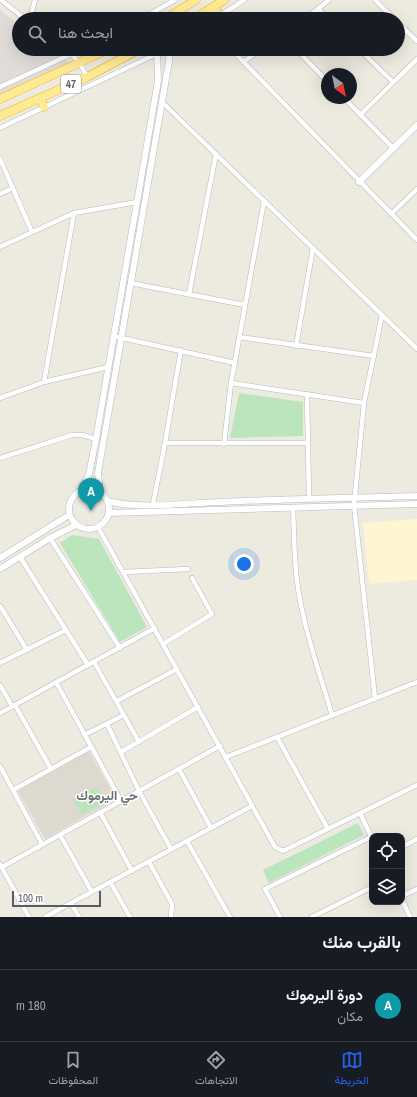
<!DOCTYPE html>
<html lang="ar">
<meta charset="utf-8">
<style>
body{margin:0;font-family:"Archivo Narrow",Vazirmatn,sans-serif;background:#20242c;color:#f1f3f6;direction:rtl}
.controls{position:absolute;right:12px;bottom:12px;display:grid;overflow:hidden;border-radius:8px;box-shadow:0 4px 16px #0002}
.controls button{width:36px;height:36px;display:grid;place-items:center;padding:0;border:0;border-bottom:1px solid #363941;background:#171b24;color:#f1f3f6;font:20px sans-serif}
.compass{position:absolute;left:321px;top:68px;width:36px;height:36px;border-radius:50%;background:#171b24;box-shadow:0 4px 16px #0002;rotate:147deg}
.scale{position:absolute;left:12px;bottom:10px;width:89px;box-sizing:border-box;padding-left:4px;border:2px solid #595d62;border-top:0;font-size:11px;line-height:14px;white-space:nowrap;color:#595d62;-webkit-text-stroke:3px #fff;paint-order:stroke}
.you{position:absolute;left:244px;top:564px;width:14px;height:14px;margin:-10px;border:3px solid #fff;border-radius:50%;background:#1a73e8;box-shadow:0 0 0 6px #1a73e833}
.badge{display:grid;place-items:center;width:26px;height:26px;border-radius:50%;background:#2563eb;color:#fff;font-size:13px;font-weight:700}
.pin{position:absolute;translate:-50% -33px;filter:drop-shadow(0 1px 2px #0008)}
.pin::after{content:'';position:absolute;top:21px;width:14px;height:12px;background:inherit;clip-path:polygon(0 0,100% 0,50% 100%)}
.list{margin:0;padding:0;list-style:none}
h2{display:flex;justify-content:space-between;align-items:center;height:52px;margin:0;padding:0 16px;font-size:17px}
h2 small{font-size:13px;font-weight:400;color:#9ea1a6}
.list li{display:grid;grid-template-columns:26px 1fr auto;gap:12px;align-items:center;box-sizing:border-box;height:72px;padding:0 16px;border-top:1px solid #363941}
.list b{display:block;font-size:15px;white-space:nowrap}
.list p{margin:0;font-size:13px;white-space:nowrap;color:#9ea1a6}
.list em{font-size:13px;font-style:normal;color:#9ea1a6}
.icon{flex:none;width:22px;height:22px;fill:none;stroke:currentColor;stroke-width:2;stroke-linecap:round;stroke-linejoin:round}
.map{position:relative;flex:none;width:417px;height:917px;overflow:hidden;direction:ltr}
.search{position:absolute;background:#171b24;box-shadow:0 4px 16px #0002;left:12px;right:12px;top:12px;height:44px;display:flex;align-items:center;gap:10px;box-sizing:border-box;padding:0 14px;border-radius:22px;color:#9ea1a6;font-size:15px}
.sheet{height:124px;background:#171b24}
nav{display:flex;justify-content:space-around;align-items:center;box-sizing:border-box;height:56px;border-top:1px solid #363941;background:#171b24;font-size:11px;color:#9ea1a6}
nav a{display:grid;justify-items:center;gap:2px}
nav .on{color:#2563eb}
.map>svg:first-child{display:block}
.commercial{fill:#fff5d3}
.industrial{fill:#e0ddd8}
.education{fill:#ddd9cf}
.green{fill:#bbe5bc}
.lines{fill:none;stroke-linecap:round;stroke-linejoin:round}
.minor-casing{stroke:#b6b9be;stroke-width:5.5}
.tertiary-casing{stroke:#b6b9be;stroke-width:7}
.trunk-casing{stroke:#eda700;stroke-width:9}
.minor{stroke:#fff;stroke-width:4.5}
.tertiary{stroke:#fff;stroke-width:6}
.trunk{stroke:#ffea94;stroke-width:8}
.labels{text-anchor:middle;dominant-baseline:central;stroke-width:3;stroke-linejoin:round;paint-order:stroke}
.shield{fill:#fff;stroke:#8b8e91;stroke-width:1}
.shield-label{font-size:11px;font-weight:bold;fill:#595d62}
.neighbourhood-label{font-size:13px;font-weight:bold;fill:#6a6f74;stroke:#fff}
</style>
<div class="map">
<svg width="417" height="917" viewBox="0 0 417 917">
<rect width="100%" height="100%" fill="#edeae0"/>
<polygon class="commercial" points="417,519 417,580 369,584 363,523"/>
<polygon class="industrial" points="0,10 19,25 19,49 51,49 73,66 0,100"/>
<polygon class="education" points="89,751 116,799 45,839 18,791"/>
<g class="green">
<polygon points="239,393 303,402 303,436 230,438"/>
<polygon points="72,535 99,539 147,627 120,642 60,543"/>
<polygon points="96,787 105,802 82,815 73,800"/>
<polygon points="358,823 364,835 269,883 263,870"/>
</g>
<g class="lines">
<g class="minor-casing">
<g id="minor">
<polyline points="1,0 25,19"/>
<polyline points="375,0 394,19"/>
<polyline points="318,9 328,19"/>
<polyline points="30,19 35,0"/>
<polyline points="141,19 175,0"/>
<polyline points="215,19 244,0"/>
<polyline points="305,19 329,0"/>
<polyline points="398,23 417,41"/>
<polyline points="67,49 80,64 87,77"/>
<polyline points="231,49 417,240"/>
<polyline points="296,49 327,81"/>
<polyline points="359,49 393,82"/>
<polyline points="243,62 262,49"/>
<polyline points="0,87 82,49"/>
<polyline points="344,98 393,148"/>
<polyline points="162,102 417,349"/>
<polyline points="360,115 417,59"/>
<polyline points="0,128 167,49"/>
<polyline points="0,159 32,232"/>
<polyline points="0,194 13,188"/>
<polyline points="391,214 417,189"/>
<polyline points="0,247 74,213 137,202"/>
<polyline points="130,283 245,305"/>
<polyline points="189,294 216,154"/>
<polyline points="113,336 235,363"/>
<polyline points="239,337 374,356"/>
<polyline points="296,346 313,248"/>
<polyline points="44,382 74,213"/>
<polyline points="231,383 364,403"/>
<polyline points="307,394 309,498"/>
<polyline points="0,398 44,382 108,367"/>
<polyline points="165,443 181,350"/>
<polyline points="224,444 231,383 264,201"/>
<polyline points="0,458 72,435 82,435 96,439"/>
<polyline points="153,504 165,443 307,443"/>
<path d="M293,507C294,532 294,557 297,581C303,627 319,671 332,715"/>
<polyline points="98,527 275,847 283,851 417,785"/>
<polyline points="50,538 120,648"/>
<polyline points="20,557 88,665"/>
<polyline points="124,572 188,569"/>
<polyline points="0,606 27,650"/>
<polyline points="163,644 212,614 192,578"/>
<polyline points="94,662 139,742"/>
<polyline points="0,663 66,630"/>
<polyline points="56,682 121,801"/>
<polyline points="0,685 12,706"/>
<polyline points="375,698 354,505 364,403 382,315"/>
<polyline points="117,701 177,669"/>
<polyline points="15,705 51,769"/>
<polyline points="0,713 155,628"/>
<polyline points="107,724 139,791 171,849"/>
<polyline points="84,735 124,715"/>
<polyline points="277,737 328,829"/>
<polyline points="121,752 198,707"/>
<polyline points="226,757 417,682"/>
<polyline points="0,766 42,844"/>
<polyline points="179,769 211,828"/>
<polyline points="13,790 91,747"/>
<polyline points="100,812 132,871"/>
<polyline points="360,813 372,838"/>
<polyline points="60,835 92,892"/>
<polyline points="187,841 230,917"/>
<polyline points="402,847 417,839"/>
<polyline points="149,862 172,904 171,917"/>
<polyline points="0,864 29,917"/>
<polyline points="2,867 220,746"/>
<polyline points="110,882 130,917"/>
<polyline points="402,896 417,889"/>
<polyline points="402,900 410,917"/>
<polyline points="71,903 79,917"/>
<polyline points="45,917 252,806"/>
<polyline points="280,917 265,889 371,837"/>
<polyline points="312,917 372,887"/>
</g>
</g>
<g class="tertiary-casing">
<g id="tertiary">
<polyline points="359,182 417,125"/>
<circle cx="89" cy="509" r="20"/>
<polyline points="82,489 89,474 96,439 158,81 157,49"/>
<polyline points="100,492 98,473 169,61 170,49"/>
<path d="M108,501C141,510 185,503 220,502C285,499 351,498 417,496"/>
<polyline points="109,513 417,504"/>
<polyline points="0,558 69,515"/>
<polyline points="0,569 50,538 76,525"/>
</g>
</g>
<g class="trunk-casing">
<g id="trunk">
<polyline points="214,7 220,16"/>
<polyline points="165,19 196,0"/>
<polyline points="194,19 224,0"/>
<polyline points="40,98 44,107"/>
<polyline points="0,99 109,49"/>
<polyline points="0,116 87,77 140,49"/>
</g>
</g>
<use href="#minor" class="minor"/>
<use href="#tertiary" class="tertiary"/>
<use href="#trunk" class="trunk"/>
</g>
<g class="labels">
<rect class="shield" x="61" y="75" width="20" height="18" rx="3"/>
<g class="shield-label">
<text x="71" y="84">47</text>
</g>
<g class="neighbourhood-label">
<text x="107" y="795">حي اليرموك</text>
</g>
</g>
</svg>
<div class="controls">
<button><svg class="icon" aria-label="locate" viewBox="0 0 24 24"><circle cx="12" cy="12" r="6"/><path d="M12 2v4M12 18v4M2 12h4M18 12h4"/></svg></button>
<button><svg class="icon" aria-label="layers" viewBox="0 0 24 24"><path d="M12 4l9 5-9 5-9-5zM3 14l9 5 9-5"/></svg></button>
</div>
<svg class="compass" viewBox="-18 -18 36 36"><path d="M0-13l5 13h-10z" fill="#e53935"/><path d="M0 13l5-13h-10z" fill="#9ea1a6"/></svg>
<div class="scale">100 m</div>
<div class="you"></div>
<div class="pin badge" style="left:91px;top:511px;background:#0f9aa8">A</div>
<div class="search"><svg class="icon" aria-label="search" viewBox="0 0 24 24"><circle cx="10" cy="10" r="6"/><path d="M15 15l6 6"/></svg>ابحث هنا</div>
</div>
<section class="sheet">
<h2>بالقرب منك<small></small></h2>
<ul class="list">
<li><span class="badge" style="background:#0f9aa8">A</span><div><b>دورة اليرموك</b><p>مكان</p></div><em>180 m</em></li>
</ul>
</section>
<nav>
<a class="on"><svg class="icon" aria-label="map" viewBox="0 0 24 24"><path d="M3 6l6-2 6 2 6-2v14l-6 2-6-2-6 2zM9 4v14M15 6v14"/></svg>الخريطة</a>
<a><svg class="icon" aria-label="directions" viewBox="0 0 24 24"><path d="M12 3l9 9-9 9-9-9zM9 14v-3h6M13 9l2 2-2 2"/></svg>الاتجاهات</a>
<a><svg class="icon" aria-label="saved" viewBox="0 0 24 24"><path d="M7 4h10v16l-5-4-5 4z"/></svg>المحفوظات</a>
</nav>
